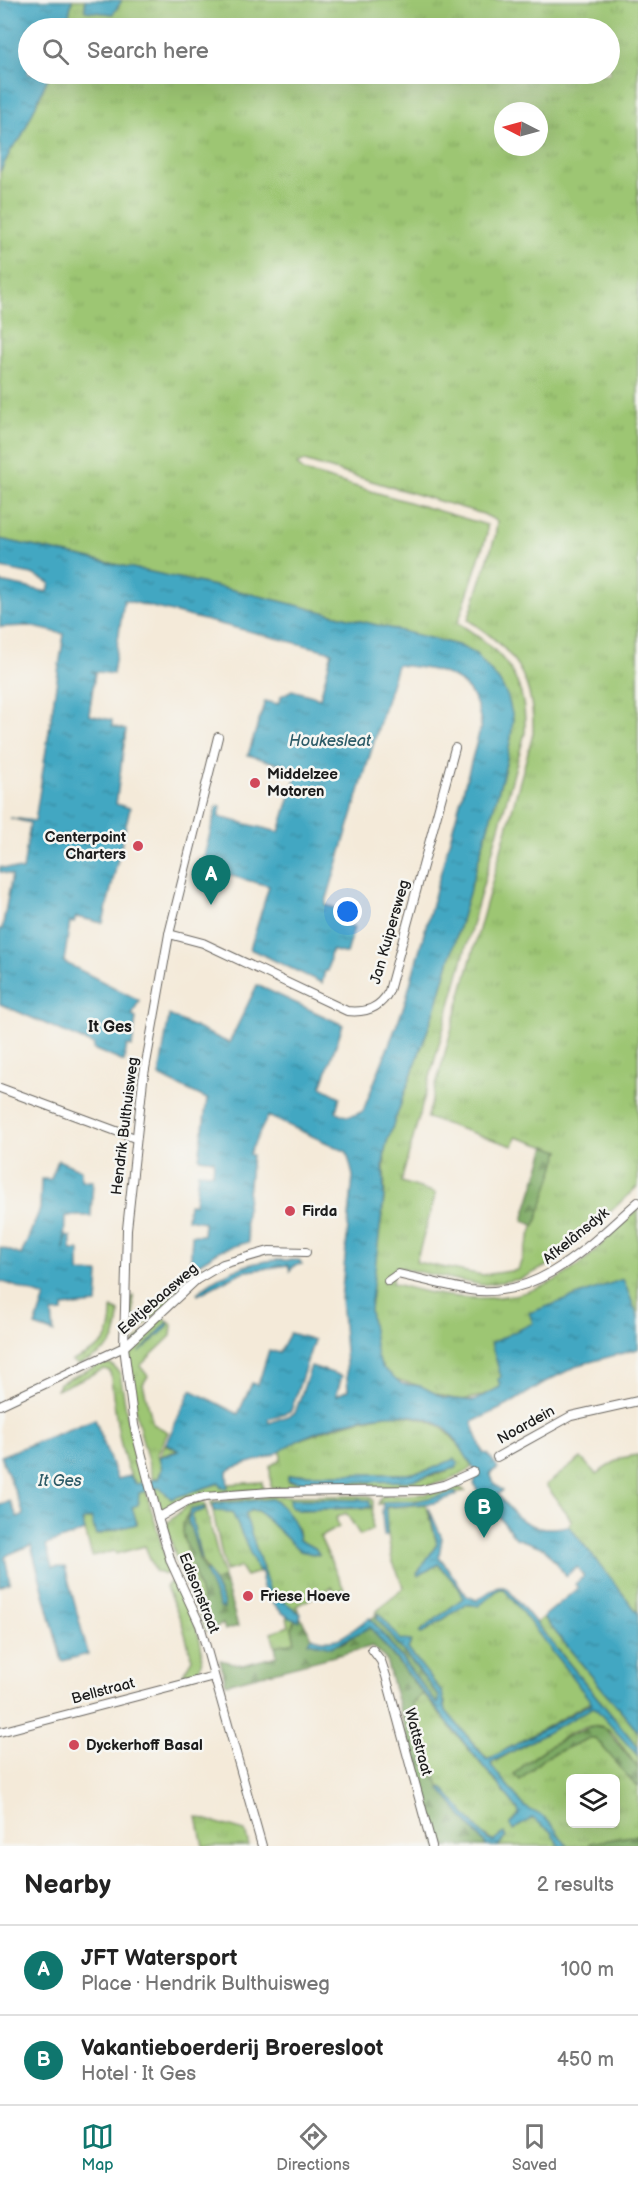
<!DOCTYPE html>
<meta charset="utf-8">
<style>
body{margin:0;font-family:"Balsamiq Sans",sans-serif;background:#f6f6f6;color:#222}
.controls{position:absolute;right:18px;bottom:18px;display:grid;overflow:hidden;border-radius:9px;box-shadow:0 6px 24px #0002}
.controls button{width:54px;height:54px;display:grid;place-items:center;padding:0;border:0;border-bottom:2px solid #e0e0e0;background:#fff;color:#222;font:30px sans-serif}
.compass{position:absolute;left:494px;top:102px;width:54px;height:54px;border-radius:50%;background:#fff;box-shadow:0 6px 24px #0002;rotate:276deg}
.you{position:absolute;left:348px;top:912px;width:21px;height:21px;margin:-15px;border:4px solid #fff;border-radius:50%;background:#1a73e8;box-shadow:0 0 0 9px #1a73e833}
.badge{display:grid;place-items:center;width:39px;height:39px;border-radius:50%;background:#0f766e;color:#fff;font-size:20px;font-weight:700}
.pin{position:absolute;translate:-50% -50px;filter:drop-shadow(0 2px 3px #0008)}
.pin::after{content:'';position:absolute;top:32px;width:21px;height:18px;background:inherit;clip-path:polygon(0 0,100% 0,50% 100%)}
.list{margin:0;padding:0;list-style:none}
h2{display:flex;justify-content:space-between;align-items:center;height:78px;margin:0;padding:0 24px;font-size:26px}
h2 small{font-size:20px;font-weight:400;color:#767676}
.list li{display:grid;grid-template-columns:39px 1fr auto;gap:18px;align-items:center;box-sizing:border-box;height:90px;padding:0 24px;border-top:2px solid #e0e0e0}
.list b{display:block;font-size:22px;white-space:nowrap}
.list p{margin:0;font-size:20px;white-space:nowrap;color:#767676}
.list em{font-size:20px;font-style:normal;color:#767676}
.icon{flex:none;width:33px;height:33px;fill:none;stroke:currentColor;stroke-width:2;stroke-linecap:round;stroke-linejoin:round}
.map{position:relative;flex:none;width:638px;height:1846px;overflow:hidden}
.search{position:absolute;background:#fff;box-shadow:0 6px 24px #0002;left:18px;right:18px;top:18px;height:66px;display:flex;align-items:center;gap:15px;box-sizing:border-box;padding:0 21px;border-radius:33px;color:#767676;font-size:22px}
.sheet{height:258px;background:#fff}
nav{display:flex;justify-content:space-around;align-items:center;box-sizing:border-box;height:84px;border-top:2px solid #e0e0e0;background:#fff;font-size:16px;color:#767676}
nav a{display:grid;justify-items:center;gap:3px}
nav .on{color:#0f766e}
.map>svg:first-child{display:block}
.grass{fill:url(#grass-tufts);stroke:#5c7148;stroke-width:1.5;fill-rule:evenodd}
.forest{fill:url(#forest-firs);stroke:#4d6440;stroke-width:1.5}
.water{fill:url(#water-ripples);stroke:#2f626f;stroke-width:1.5}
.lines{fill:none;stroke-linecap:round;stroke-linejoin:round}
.minor-casing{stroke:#68645e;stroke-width:10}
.minor{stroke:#fff;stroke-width:8}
.poi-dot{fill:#d1495b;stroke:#f6f6f2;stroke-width:2}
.labels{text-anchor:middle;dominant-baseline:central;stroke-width:5;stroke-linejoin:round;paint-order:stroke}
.poi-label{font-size:15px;font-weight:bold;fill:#1c1c1c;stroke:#f6f6f2;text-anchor:start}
.street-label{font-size:15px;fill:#1c1c1c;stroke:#f6f6f2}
.water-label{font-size:16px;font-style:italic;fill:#2d5b67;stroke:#f6f6f2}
.neighbourhood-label{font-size:16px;font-weight:bold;fill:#1c1c1c;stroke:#f6f6f2}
</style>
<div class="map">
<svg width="638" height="1846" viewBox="0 0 638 1846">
<defs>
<pattern id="grass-tufts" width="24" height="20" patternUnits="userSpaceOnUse" patternTransform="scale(1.5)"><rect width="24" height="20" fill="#9dc673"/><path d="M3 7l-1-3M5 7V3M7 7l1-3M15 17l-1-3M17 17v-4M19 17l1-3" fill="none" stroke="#87aa63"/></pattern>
<pattern id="forest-firs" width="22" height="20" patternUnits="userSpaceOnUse" patternTransform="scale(1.5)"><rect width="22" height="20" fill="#7eab65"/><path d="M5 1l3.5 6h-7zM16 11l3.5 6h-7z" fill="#668a52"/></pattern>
<pattern id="water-ripples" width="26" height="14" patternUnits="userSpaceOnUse" patternTransform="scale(1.5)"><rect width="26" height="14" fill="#42a7c2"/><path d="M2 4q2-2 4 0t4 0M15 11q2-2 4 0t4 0" fill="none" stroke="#36879d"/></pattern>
</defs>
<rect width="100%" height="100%" fill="#f6f6f2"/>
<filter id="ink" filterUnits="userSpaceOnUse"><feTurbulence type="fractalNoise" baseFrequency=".0167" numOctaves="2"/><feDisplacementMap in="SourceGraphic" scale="12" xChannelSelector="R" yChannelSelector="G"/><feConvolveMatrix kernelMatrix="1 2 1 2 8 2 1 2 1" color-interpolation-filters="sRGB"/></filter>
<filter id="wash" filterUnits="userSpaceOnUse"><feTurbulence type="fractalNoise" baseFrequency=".008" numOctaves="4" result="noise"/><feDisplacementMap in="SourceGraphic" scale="24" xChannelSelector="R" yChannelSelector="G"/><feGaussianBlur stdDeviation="1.35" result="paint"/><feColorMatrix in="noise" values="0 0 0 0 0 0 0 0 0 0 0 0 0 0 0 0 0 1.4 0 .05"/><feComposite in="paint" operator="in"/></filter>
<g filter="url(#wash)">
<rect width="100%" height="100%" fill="#f4ead9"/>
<g class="grass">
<path d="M72,0H85L87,11L113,14L121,0H638V1186L557,1261L521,1279L481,1285L395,1267L392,1283C454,1302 519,1309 575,1268C598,1251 617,1227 638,1208V1317L530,1313L533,1323L501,1378V1387C469,1403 456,1404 424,1388C407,1379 394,1386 381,1365C354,1322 380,1247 384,1199C386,1181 382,1163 386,1145L436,1007L505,768L511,738L513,718L499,681L476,654L458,645L251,594L0,539V172L12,148L21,138L48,78L52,74H610V28H81L69,15ZM503,111H539V147H503ZM304,461L483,514L497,521L495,537L468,620C513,648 535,679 533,734L427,1118L513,1146L516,1137L560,1151L518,1270L482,1275L416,1262L436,1193L401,1182L525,733C527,677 503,651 458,623L487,534V525L303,471L297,464Z"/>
<polygon points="184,1280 182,1289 136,1333 130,1331 131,1297 133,1296 135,1327"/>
<path d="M112,1308L119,1312C118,1347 107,1351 78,1365L72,1361C102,1347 112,1344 112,1308Z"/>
<path d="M161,1318H165L172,1325L171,1336L140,1366L148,1376L143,1384L153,1424L168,1432L157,1455L160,1456L165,1444L178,1450L159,1457L162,1469L158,1479L153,1480C147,1458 123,1370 129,1352C134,1339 151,1328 161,1318Z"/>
<path d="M101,1364H111L120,1373L129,1428L144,1483L136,1484C119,1462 114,1400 110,1371L104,1369L57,1390L59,1383Z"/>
<path d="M392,1414C435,1417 452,1429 472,1466L468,1471L447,1481L421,1487L271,1488L270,1466L281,1459V1448C316,1432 353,1419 392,1414ZM454,1460L447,1472L408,1481L289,1482L288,1476L303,1474H407L429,1470Z"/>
<polygon points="638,1455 638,1613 569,1526 571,1520 546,1485 581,1458 596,1474 621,1458"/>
<polygon points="262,1482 263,1489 225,1492 167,1510 161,1509 155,1488 160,1487 171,1499 220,1483 221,1487 228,1487 228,1484"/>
<polygon points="456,1485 465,1491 430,1499 378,1504 382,1496 426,1494"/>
<polygon points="146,1491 168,1567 168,1572 164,1575 155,1571 145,1546 116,1554 114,1551 92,1556 82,1520 92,1518 96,1535 137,1523 132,1507 138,1493"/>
<path d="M269,1496H370L373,1501L372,1530L360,1535L346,1513L336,1518L339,1527L320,1537L344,1589L335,1592L332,1587L296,1606L301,1614L270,1591L244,1517L248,1511H258L300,1551L319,1555L316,1549L299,1540L298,1530L277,1501L218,1511L232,1512L259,1572L246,1576L240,1567L225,1571L211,1502ZM289,1499L369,1500L370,1508L298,1510Z"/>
<polygon points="200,1502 205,1504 224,1578 214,1582 201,1560 192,1518 194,1513 204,1510 204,1507 191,1510 185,1518 183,1533 211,1630 206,1631 179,1568 166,1524 188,1505"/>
<path d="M426,1504L437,1544L417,1574L419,1576L438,1564L460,1589L463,1598L419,1632L422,1634L466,1604C480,1608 488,1597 499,1589H504L592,1701L488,1760L446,1711L445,1702L408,1649L411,1642L402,1641L377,1614L376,1615L377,1611L404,1587L392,1560L384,1508Z"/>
<path d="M170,1582L174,1583C186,1604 213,1650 197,1673L186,1679L183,1674L192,1659L182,1623L166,1587Z"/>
<polygon points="286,1614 295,1620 292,1628 295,1642 275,1647 271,1632 289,1626"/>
<polygon points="543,1617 638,1732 638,1747 536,1623"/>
<path d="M423,1694L518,1809L519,1815L510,1825L514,1830L527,1820L536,1819L550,1831L560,1846H498L507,1836L505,1834L494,1841C484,1840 443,1793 437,1782C426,1763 419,1725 412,1703Z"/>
<path d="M593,1707L598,1708L638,1756V1768C628,1756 618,1737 606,1728C585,1714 528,1761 514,1774L520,1780L544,1758L590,1738H596L638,1788V1835L591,1843L588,1846H567L548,1821L525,1807L490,1764ZM570,1778H616V1824H570Z"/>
<polygon points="197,1817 245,1831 249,1846 203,1846"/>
</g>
<g class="forest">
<polygon points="546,1146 560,1151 535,1226 523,1220"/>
<polygon points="188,1515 199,1559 224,1604 214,1582 224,1578 238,1626 225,1630 223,1624 211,1630 183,1533 183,1523"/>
<polygon points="376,1615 439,1696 439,1703 436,1703 371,1619"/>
<path d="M301,1618L312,1637L308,1642C337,1649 345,1647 365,1623L370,1627L423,1694L412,1703L440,1789L487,1846H437L386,1660L373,1646L226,1684L220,1660L243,1665L277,1656L275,1646L295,1642L292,1628L295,1620Z"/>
<path d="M596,1726L605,1728L638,1768V1788L595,1738H589L544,1758L520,1780L514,1774C538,1752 564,1734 596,1726Z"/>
<polygon points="638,1835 638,1845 588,1846 591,1843"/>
</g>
<g class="water">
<polygon points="0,0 72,0 69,15 81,28 28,28 28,74 52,74 48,78 21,138 12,148 0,172"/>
<polygon points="85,0 121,0 121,2 113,14 85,11"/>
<path d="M0,539L251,594L458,645L476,654L499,681L508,697L513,718L511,738L505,768L436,1007L386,1145L383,1165L384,1196L370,1310L377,1357L382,1367L402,1384L421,1386L444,1398L474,1401L500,1387L498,1379L501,1377L491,1343L533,1323L529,1313L623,1279L638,1317V1349L579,1365L545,1382L508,1405L472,1422L483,1453L488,1454L498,1468L490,1473L494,1483L503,1491L498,1494C519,1523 533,1533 569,1526L638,1613V1732L543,1617L578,1588L575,1584L584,1576L577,1567L566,1576L544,1548L516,1538L477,1490L474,1484L477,1473C465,1458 459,1438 442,1426C402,1399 315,1426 281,1451C271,1458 245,1463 233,1468L227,1472L228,1488H221L219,1483L171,1499L160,1487L139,1493L138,1505L132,1507L137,1524L96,1535L91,1518L82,1521L85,1531L46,1545L52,1567H65L88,1654L62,1661L31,1545L5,1556L10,1582L0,1587V1505L10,1501L18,1518L24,1515L1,1456L95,1419L117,1479L130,1476L136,1484L158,1479L162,1469L159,1457L179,1451L166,1443L191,1390L238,1414L252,1383L258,1385L269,1350L279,1353L290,1333L314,1340L291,1411L268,1419L269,1423L295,1413L311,1366L342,1376L336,1396L348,1390L341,1299L353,1176L347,1152L268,1116L249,1154L252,1155L245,1224L249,1242L221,1250L190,1269L192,1235H203L204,1222L187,1219L189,1204H195L198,1172L213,1173L214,1160L199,1158L207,1099L159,1076L169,1015L229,1043L257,985L343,1025L321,1087L340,1097L336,1111C346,1118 353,1117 363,1111L404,1006L481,726C477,674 440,669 397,665L325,905L349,912L346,925L354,927L347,954L331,950L328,971H325L322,983L250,949L269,886L201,868L217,806L221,807L219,817L279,832L298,770L248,755L265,701L278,704L281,696L292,690L320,698L332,652L124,600L113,674L91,671L95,673L89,715L112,720V726L126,730L116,804L130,808L103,923L76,917L74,923L70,922L64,962L139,1000L132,1016L136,1018L132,1047L127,1045L124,1062L93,1049L94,1045L0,1004V929H2L12,875L0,872V867L23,870L30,823L10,818L35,821L64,634L29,626L0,627V582L48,592L50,583L32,574L0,568Z"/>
<polygon points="58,1160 81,1170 81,1180 93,1181 91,1216 65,1216 64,1250 66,1236 71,1237 71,1250 79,1250 79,1272 99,1273 97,1304 63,1307 63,1312 52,1313 54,1333 35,1326 45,1297 0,1281 0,1247 21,1255 40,1209 41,1179 51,1179"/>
<path d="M277,1260H299L302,1264L293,1266L290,1271L288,1265L242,1272L198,1295L197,1293C220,1273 246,1262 277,1260Z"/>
<polygon points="168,1322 168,1327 139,1353"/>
<polygon points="454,1459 458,1463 456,1468 408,1481 306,1483 288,1480 288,1476 303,1474 407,1474 429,1470"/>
<polygon points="455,1492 457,1495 434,1503 386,1507 387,1535 384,1536 382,1514 383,1502 416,1501"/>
<path d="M272,1499C286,1506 298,1526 299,1540L316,1549L319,1555L300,1551L258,1511L251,1510L245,1514L270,1591L301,1614L299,1621C285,1619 267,1600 263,1587C260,1579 264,1580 262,1573L257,1569L232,1512L214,1511L213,1507L214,1504Z"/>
<polygon points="289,1499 369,1500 371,1507 298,1510 290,1507"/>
<polygon points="204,1507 204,1510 194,1513 192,1517 201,1560 188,1520 191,1510"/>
<path d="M429,1508L442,1538L439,1556L467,1596L477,1600L498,1586L507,1588L638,1747V1756L594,1707L491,1763L492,1767L525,1807L544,1817L553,1826L567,1846H560L550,1831L532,1818L513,1830L510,1825L519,1815L518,1809L370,1627L332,1647L308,1642L312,1637C339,1648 349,1630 370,1618L436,1703H439V1696L377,1618L379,1613L401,1640L411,1641L408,1649L442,1692L446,1711L487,1760L592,1703L504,1589H499L479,1606L466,1604L421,1634L419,1632L463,1598L460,1589L438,1564L418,1576L417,1574L437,1544Z"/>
<polygon points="208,1571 224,1604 224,1608 220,1607 205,1572"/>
<polygon points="442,1787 488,1840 494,1841 504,1833 507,1836 498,1846 487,1846 440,1789"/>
</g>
</g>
<g filter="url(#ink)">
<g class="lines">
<g class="minor-casing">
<g id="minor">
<polyline points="218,737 169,934 143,1080 127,1229 124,1347 134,1425 158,1518 171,1562 200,1625 262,1846"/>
<path d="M169,934L203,943L347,1011C365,1013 380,1009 389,991L455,748"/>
<polyline points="0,1088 135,1138"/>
<path d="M388,1281L398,1274C422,1279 446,1286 470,1290C540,1300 590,1244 638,1202"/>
<polyline points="0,1405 124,1347 196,1280 223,1264 269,1251 306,1252"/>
<polyline points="497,1457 571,1416 638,1401"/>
<polyline points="158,1518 187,1501 205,1497 271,1492 422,1490 444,1485 473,1472"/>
<polyline points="372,1649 381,1661 386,1676 432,1846"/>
<polyline points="0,1732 214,1676"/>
</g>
</g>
<use href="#minor" class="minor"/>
</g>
</g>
<g class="poi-dot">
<circle cx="255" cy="783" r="6"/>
<circle cx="138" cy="846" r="6"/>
<circle cx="290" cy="1211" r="6"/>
<circle cx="248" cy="1596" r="6"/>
<circle cx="74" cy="1745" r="6"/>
</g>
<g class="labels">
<g class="poi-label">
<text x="267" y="774">Middelzee<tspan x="267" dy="17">Motoren</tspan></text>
<text x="126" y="837" text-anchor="end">Centerpoint<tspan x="126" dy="17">Charters</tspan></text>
<text x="302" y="1211">Firda</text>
<text x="260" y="1596">Friese Hoeve</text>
<text x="86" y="1745">Dyckerhoff Basal</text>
</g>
<g class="street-label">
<text transform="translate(390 932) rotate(-74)">Jan Kuipersweg</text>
<text transform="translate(125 1126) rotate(-83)">Hendrik Bulthuisweg</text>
<text transform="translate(576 1236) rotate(-39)">Afkelânsdyk</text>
<text transform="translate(158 1299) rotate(-41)">Eeltjebaasweg</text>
<text transform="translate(526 1425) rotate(-29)">Noardein</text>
<text transform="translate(199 1593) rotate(68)">Edisonstraat</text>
<text transform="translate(103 1691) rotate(-15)">Bellstraat</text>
<text transform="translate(418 1742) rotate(75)">Wattstraat</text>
</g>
<g class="water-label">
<text x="330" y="741">Houkesleat</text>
<text x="60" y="1481">It Ges</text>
</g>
<g class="neighbourhood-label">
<text x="110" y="1027">It Ges</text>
</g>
</g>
</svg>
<div class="controls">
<button><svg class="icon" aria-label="layers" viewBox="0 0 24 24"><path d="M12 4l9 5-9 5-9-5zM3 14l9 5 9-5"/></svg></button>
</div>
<svg class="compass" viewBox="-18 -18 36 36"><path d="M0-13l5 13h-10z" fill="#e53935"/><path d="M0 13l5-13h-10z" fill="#767676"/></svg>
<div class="you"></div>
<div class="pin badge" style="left:211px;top:905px">A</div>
<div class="pin badge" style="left:484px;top:1538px">B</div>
<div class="search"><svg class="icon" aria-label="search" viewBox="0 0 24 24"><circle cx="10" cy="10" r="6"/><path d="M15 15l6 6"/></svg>Search here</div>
</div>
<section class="sheet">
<h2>Nearby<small>2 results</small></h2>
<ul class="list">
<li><span class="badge">A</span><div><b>JFT Watersport</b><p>Place · Hendrik Bulthuisweg</p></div><em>100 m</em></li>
<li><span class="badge">B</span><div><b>Vakantieboerderij Broeresloot</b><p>Hotel · It Ges</p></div><em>450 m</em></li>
</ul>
</section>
<nav>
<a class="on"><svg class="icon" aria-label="map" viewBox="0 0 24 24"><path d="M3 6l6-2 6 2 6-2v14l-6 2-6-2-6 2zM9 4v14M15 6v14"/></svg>Map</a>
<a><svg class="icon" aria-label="directions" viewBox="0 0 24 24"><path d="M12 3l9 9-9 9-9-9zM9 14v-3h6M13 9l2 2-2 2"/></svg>Directions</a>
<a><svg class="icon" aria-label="saved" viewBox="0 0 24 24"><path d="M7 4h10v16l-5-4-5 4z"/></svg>Saved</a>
</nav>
